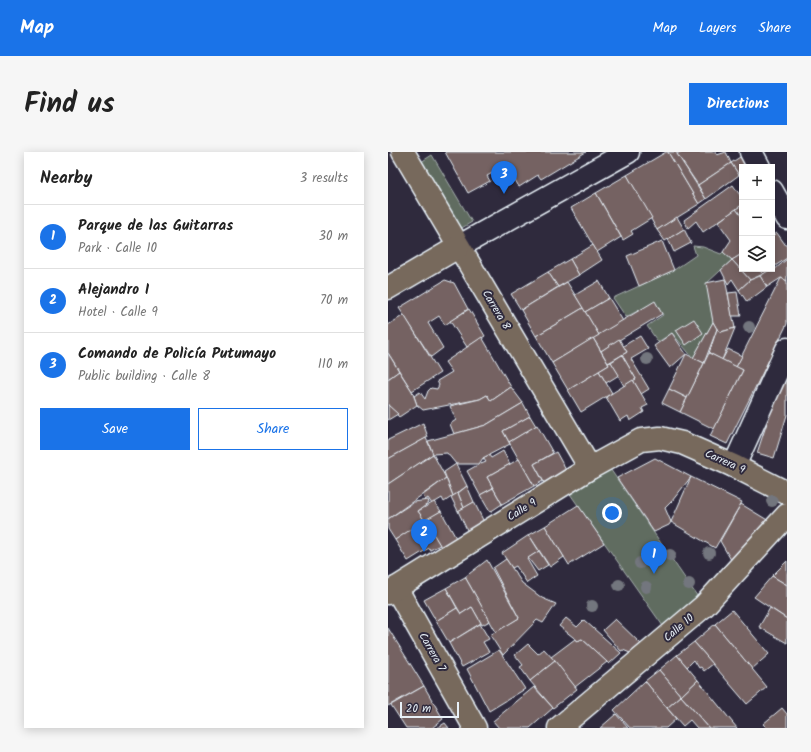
<!DOCTYPE html>
<meta charset="utf-8">
<style>
body{margin:0;font-family:Kalam,sans-serif;background:#f6f6f6;color:#222}
.controls{position:absolute;right:12px;top:12px;display:grid;overflow:hidden;border-radius:0px;box-shadow:0 2px 10px #0003}
.controls button{width:36px;height:36px;display:grid;place-items:center;padding:0;border:0;border-bottom:1px solid #e0e0e0;background:#fff;color:#222;font:20px sans-serif}
.scale{position:absolute;left:12px;bottom:10px;width:59px;box-sizing:border-box;padding-left:4px;border:2px solid #e8f1f8;border-top:0;font-size:11px;line-height:14px;white-space:nowrap;color:#e8f1f8;-webkit-text-stroke:3px #2f2a3d;paint-order:stroke}
.you{position:absolute;left:224px;top:361px;width:14px;height:14px;margin:-10px;border:3px solid #fff;border-radius:50%;background:#1a73e8;box-shadow:0 0 0 6px #1a73e833}
.badge{display:grid;place-items:center;width:26px;height:26px;border-radius:50%;background:#1a73e8;color:#fff;font-size:13px;font-weight:700}
.pin{position:absolute;translate:-50% -33px;filter:drop-shadow(0 1px 2px #0008)}
.pin::after{content:'';position:absolute;top:21px;width:14px;height:12px;background:inherit;clip-path:polygon(0 0,100% 0,50% 100%)}
.list{margin:0;padding:0;list-style:none}
h2{display:flex;justify-content:space-between;align-items:center;height:52px;margin:0;padding:0 16px;font-size:17px}
h2 small{font-size:13px;font-weight:400;color:#767676}
.list li{display:grid;grid-template-columns:26px 1fr auto;gap:12px;align-items:center;box-sizing:border-box;height:64px;padding:0 16px;border-top:1px solid #e0e0e0}
.list b{display:block;font-size:15px;white-space:nowrap}
.list p{margin:0;font-size:13px;white-space:nowrap;color:#767676}
.list em{font-size:13px;font-style:normal;color:#767676}
.actions{display:flex;gap:8px;padding:12px 16px}
.actions a{flex:1;padding:9px 0;border:1px solid #1a73e8;border-radius:0px;text-align:center;font-size:14px;color:#1a73e8}
.actions .main{background:#1a73e8;color:#fff}
.icon{flex:none;width:22px;height:22px;fill:none;stroke:currentColor;stroke-width:2;stroke-linecap:round;stroke-linejoin:round}
.map{position:relative;flex:none;width:399px;height:576px;overflow:hidden;border-radius:0px}
header{display:flex;align-items:center;gap:24px;box-sizing:border-box;height:56px;padding:0 20px;background:#1a73e8;color:#fff}
header strong{font-size:19px}
nav{display:flex;gap:22px;margin-inline-start:auto;font-size:14px}
.intro{display:flex;align-items:center;justify-content:space-between;box-sizing:border-box;height:96px;padding:0 24px}
h1{margin:0;font-size:28px}
.button{padding:10px 18px;border-radius:0px;background:#1a73e8;color:#fff;font-size:14px;font-weight:700}
main{display:flex;gap:24px;padding:0 24px}
aside{flex:1;background:#fff;border-radius:0px;box-shadow:0 2px 10px #0003}
.map>svg:first-child{display:block}
.green{fill:#606c61;stroke:#a4aeac}
.building{fill:#756262;stroke:#e8f1f8}
.lines{fill:none;stroke-linecap:round;stroke-linejoin:round}
.minor-casing{stroke:#e8f1f8;stroke-width:25}
.major-casing{stroke:#e8f1f8;stroke-width:25}
.minor{stroke:#2f2a3d;stroke-width:22}
.major{stroke:#77695c;stroke-width:22}
.tree{fill:#73767e}
.labels{text-anchor:middle;dominant-baseline:central;stroke-width:4;stroke-linejoin:round;paint-order:stroke}
.street-label{font-size:11px;fill:#e8f1f8;stroke:#2f2a3d}
</style>
<header>
<strong>Map</strong>
<nav><a>Map</a><a>Layers</a><a>Share</a></nav>
</header>
<div class="intro"><h1>Find us</h1><a class="button">Directions</a></div>
<main>
<aside>
<h2>Nearby<small>3 results</small></h2>
<ul class="list">
<li><span class="badge">1</span><div><b>Parque de las Guitarras</b><p>Park · Calle 10</p></div><em>30 m</em></li>
<li><span class="badge">2</span><div><b>Alejandro I</b><p>Hotel · Calle 9</p></div><em>70 m</em></li>
<li><span class="badge">3</span><div><b>Comando de Policía Putumayo</b><p>Public building · Calle 8</p></div><em>110 m</em></li>
</ul>
<div class="actions"><a class="main">Save</a><a>Share</a></div>
</aside>
<div class="map">
<svg width="399" height="576" viewBox="0 0 399 576">
<rect width="100%" height="100%" fill="#2f2a3d"/>
<filter id="ink" filterUnits="userSpaceOnUse"><feTurbulence type="fractalNoise" baseFrequency=".025" numOctaves="2"/><feDisplacementMap in="SourceGraphic" scale="8" xChannelSelector="R" yChannelSelector="G"/><feConvolveMatrix kernelMatrix="1 2 1 2 8 2 1 2 1" color-interpolation-filters="sRGB"/></filter>
<g filter="url(#ink)">
<g class="green">
<polygon points="44,3 84,70 72,77 33,10"/>
<polygon points="305,94 315,95 333,102 335,100 344,108 319,131 325,170 305,206 284,181 270,190 259,174 275,163 267,150 238,165 225,146 286,118 308,103"/>
<polygon points="216,308 316,454 282,484 175,332"/>
</g>
<g class="building">
<polygon points="57,0 198,0 153,27 150,23 131,35 119,13 99,24 102,29 80,41"/>
<polygon points="278,0 280,0 311,52 269,78 239,23"/>
<polygon points="280,0 288,0 318,47 311,52"/>
<polygon points="292,0 327,0 329,3 338,0 343,11 310,33 289,2"/>
<polygon points="355,3 363,15 354,15 354,21 351,23 343,11"/>
<polygon points="343,11 351,23 318,47 310,33"/>
<polygon points="239,23 264,66 243,79 245,82 235,88 208,41"/>
<polygon points="345,33 354,46 354,53 315,80 308,69 300,76 296,68"/>
<polygon points="208,41 233,85 209,100 183,56"/>
<polygon points="354,53 354,65 348,57"/>
<polygon points="348,57 354,65 354,102 344,108 335,100 343,88 330,70"/>
<polygon points="289,65 296,77 277,89 269,78"/>
<polygon points="296,77 303,91 286,100 280,87"/>
<polygon points="389,81 399,95 399,106 384,116 384,84"/>
<polygon points="274,89 286,118 251,134 239,104"/>
<polygon points="205,93 214,108 191,123 182,107"/>
<polygon points="354,102 354,117 371,117 375,122 362,128 344,108"/>
<polygon points="182,107 191,123 170,135 160,120"/>
<polygon points="399,107 399,129 393,126 379,135 372,124 384,116 386,118"/>
<polygon points="344,108 362,128 351,138 344,127 340,132 333,118"/>
<polygon points="371,117 383,117 375,122"/>
<polygon points="160,120 170,135 133,158 123,142"/>
<polygon points="372,124 379,135 359,150 351,138 362,128"/>
<polygon points="393,126 399,129 399,172 339,292 322,284 355,218 348,215"/>
<polygon points="337,127 347,176 333,180 329,177 325,170 318,131"/>
<polygon points="57,128 66,131 80,157 57,173 51,164 40,171 55,196 43,205 11,156"/>
<polygon points="211,129 221,146 197,160 187,143"/>
<polygon points="179,130 195,156 148,184 133,158"/>
<polygon points="349,140 353,164 344,164 340,141"/>
<polygon points="221,146 235,169 211,183 197,160"/>
<polygon points="267,149 274,162 213,199 205,186"/>
<polygon points="195,156 211,183 164,211 148,184"/>
<polygon points="81,157 97,184 79,195 62,169"/>
<polygon points="16,163 52,221 24,239 0,201 0,173"/>
<polygon points="306,167 315,181 298,193 288,178"/>
<polygon points="325,170 329,177 316,211 305,206"/>
<polygon points="347,176 334,208 321,201 329,177 333,180"/>
<polygon points="284,181 298,202 282,216 266,194"/>
<polygon points="252,184 260,197 243,207 261,237 253,242 245,228 248,227 234,203 239,200 235,194"/>
<polygon points="94,185 123,235 103,249 99,243 92,247 35,258 29,253 26,244 32,240 37,247 40,239 43,236 49,237 51,233 49,229 64,220 57,210"/>
<polygon points="205,186 221,213 180,238 164,211"/>
<polygon points="231,187 239,200 220,211 213,199"/>
<polygon points="340,197 354,204 348,215 334,208"/>
<polygon points="0,201 11,219 0,227"/>
<polygon points="321,201 355,218 326,277 292,260"/>
<polygon points="298,202 316,211 299,246 281,237"/>
<polygon points="234,203 248,227 236,234 223,210"/>
<polygon points="223,210 231,223 218,231 211,219 221,213 220,211"/>
<polygon points="399,210 399,263 386,306 369,301"/>
<polygon points="11,219 24,239 29,253 11,265 0,253 0,227"/>
<polygon points="211,219 224,241 193,260 180,238"/>
<polygon points="245,228 260,253 254,256 256,260 242,269 240,264 232,269 218,245"/>
<polygon points="123,235 135,251 98,273 66,282 62,272 68,268 62,254 92,247 99,243 103,249"/>
<polygon points="281,237 299,246 292,260 274,251"/>
<polygon points="135,251 142,264 115,279 122,292 95,306 91,312 68,312 59,301 45,302 40,289 98,273"/>
<polygon points="0,253 10,262 0,268"/>
<polygon points="142,264 148,274 121,290 115,279"/>
<polygon points="35,271 40,285 0,307 0,288"/>
<polygon points="149,273 165,301 146,312 155,329 146,334 121,290"/>
<polygon points="38,286 45,302 0,332 0,307"/>
<polygon points="115,299 122,312 99,325 105,336 92,343 79,319 93,311 93,312 98,310 95,306 101,303 103,306"/>
<polygon points="168,300 179,320 157,332 146,312"/>
<polygon points="45,302 58,326 0,367 0,332"/>
<polygon points="267,306 303,325 284,349 277,356 283,370 281,373 266,380 229,326"/>
<polygon points="131,307 146,334 114,352 99,325"/>
<polygon points="68,312 79,334 65,344 56,320"/>
<polygon points="303,325 354,350 327,396 283,370"/>
<polygon points="58,326 65,344 56,350 54,346 44,352 40,346 37,348 35,343"/>
<polygon points="79,334 86,350 76,356 70,341"/>
<polygon points="105,336 114,352 102,360 92,343"/>
<polygon points="70,341 76,356 70,359 63,345"/>
<polygon points="40,348 41,351 30,359 37,369 7,388 0,377 0,367 26,350"/>
<polygon points="46,350 53,359 37,369 30,359"/>
<polygon points="86,350 96,370 80,380 70,359"/>
<polygon points="353,352 381,369 346,413 332,389"/>
<polygon points="190,353 216,391 181,413 157,374"/>
<polygon points="53,359 68,386 53,395 37,368"/>
<polygon points="37,368 52,393 42,398 41,396 20,409 7,388"/>
<polygon points="157,374 176,405 162,415 141,383"/>
<polygon points="141,383 151,399 139,407 149,424 139,431 128,414 124,416 114,401"/>
<polygon points="151,399 160,413 150,419 140,406"/>
<polygon points="118,407 134,431 154,446 168,452 155,471 149,468 115,503 102,483 131,466 105,416"/>
<polygon points="99,408 131,466 108,480 77,425"/>
<polygon points="399,409 399,433 384,424"/>
<polygon points="384,424 399,433 399,467 366,445"/>
<polygon points="77,425 102,469 94,473 84,455 73,462 58,436"/>
<polygon points="58,436 69,456 48,469 36,448"/>
<polygon points="84,455 93,471 61,491 48,469 69,456 73,462"/>
<polygon points="382,456 399,467 399,491 371,475"/>
<polygon points="344,458 381,502 364,517 327,472"/>
<polygon points="178,466 189,475 196,468 233,501 221,512 194,487 190,489 171,474"/>
<polygon points="227,467 253,492 242,501 235,498 233,499 215,478"/>
<polygon points="92,472 101,487 95,490 101,500 74,515 61,491"/>
<polygon points="327,472 379,535 359,552 306,490"/>
<polygon points="0,476 36,534 0,554"/>
<polygon points="187,487 190,489 194,487 219,510 187,535 163,505"/>
<polygon points="306,490 325,512 316,519 313,515 311,516 306,508 299,515 289,503"/>
<polygon points="140,492 150,502 156,497 167,509 142,529 132,515 135,513 127,503"/>
<polygon points="111,498 137,537 101,559 79,517"/>
<polygon points="289,503 310,528 293,544 271,518"/>
<polygon points="167,509 189,537 165,556 142,529"/>
<polygon points="271,518 293,544 279,556 257,529"/>
<polygon points="310,528 349,576 321,576 293,544"/>
<polygon points="257,529 288,567 278,576 242,576 226,558"/>
<polygon points="36,534 55,567 44,576 18,576 3,553"/>
<polygon points="146,535 165,556 142,576 111,576 105,569"/>
<polygon points="293,544 321,576 309,576 302,568 295,574 279,556"/>
<polygon points="394,556 399,562 399,576 379,576 375,572"/>
<polygon points="228,562 240,576 212,576"/>
<polygon points="57,571 61,576 49,576"/>
</g>
<g class="lines">
<g class="minor-casing">
<g id="minor">
<polyline points="363,0 371,15"/>
<polyline points="384,39 399,66"/>
<polyline points="70,95 240,0"/>
<polyline points="346,314 399,197"/>
</g>
</g>
<g class="major-casing">
<g id="major">
<polyline points="15,0 202,316"/>
<polyline points="0,136 70,95"/>
<polyline points="8,436 87,576"/>
<polyline points="0,441 202,316 253,288 272,286 294,291 346,314 399,341"/>
<polyline points="171,576 316,454 399,363"/>
</g>
</g>
<use href="#minor" class="minor"/>
<use href="#major" class="major"/>
</g>
<g class="tree">
<circle cx="361" cy="175" r="6"/>
<circle cx="259" cy="207" r="6"/>
<circle cx="384" cy="349" r="6"/>
<circle cx="321" cy="401" r="6"/>
<circle cx="282" cy="403" r="6"/>
<circle cx="252" cy="411" r="6"/>
<circle cx="301" cy="432" r="6"/>
<circle cx="231" cy="433" r="6"/>
<circle cx="258" cy="435" r="6"/>
<circle cx="204" cy="454" r="6"/>
</g>
</g>
<g class="labels">
<g class="street-label">
<text transform="translate(108 158) rotate(59)">Carrera 8</text>
<text transform="translate(337 310) rotate(24)">Carrera 9</text>
<text transform="translate(134 358) rotate(-32)">Calle 9</text>
<text transform="translate(291 476) rotate(-41)">Calle 10</text>
<text transform="translate(44 500) rotate(60)">Carrera 7</text>
</g>
</g>
</svg>
<div class="controls">
<button>+</button>
<button>−</button>
<button><svg class="icon" aria-label="layers" viewBox="0 0 24 24"><path d="M12 4l9 5-9 5-9-5zM3 14l9 5 9-5"/></svg></button>
</div>
<div class="scale">20 m</div>
<div class="you"></div>
<div class="pin badge" style="left:266px;top:422px">1</div>
<div class="pin badge" style="left:36px;top:400px">2</div>
<div class="pin badge" style="left:116px;top:42px">3</div>
</div>
</main>
